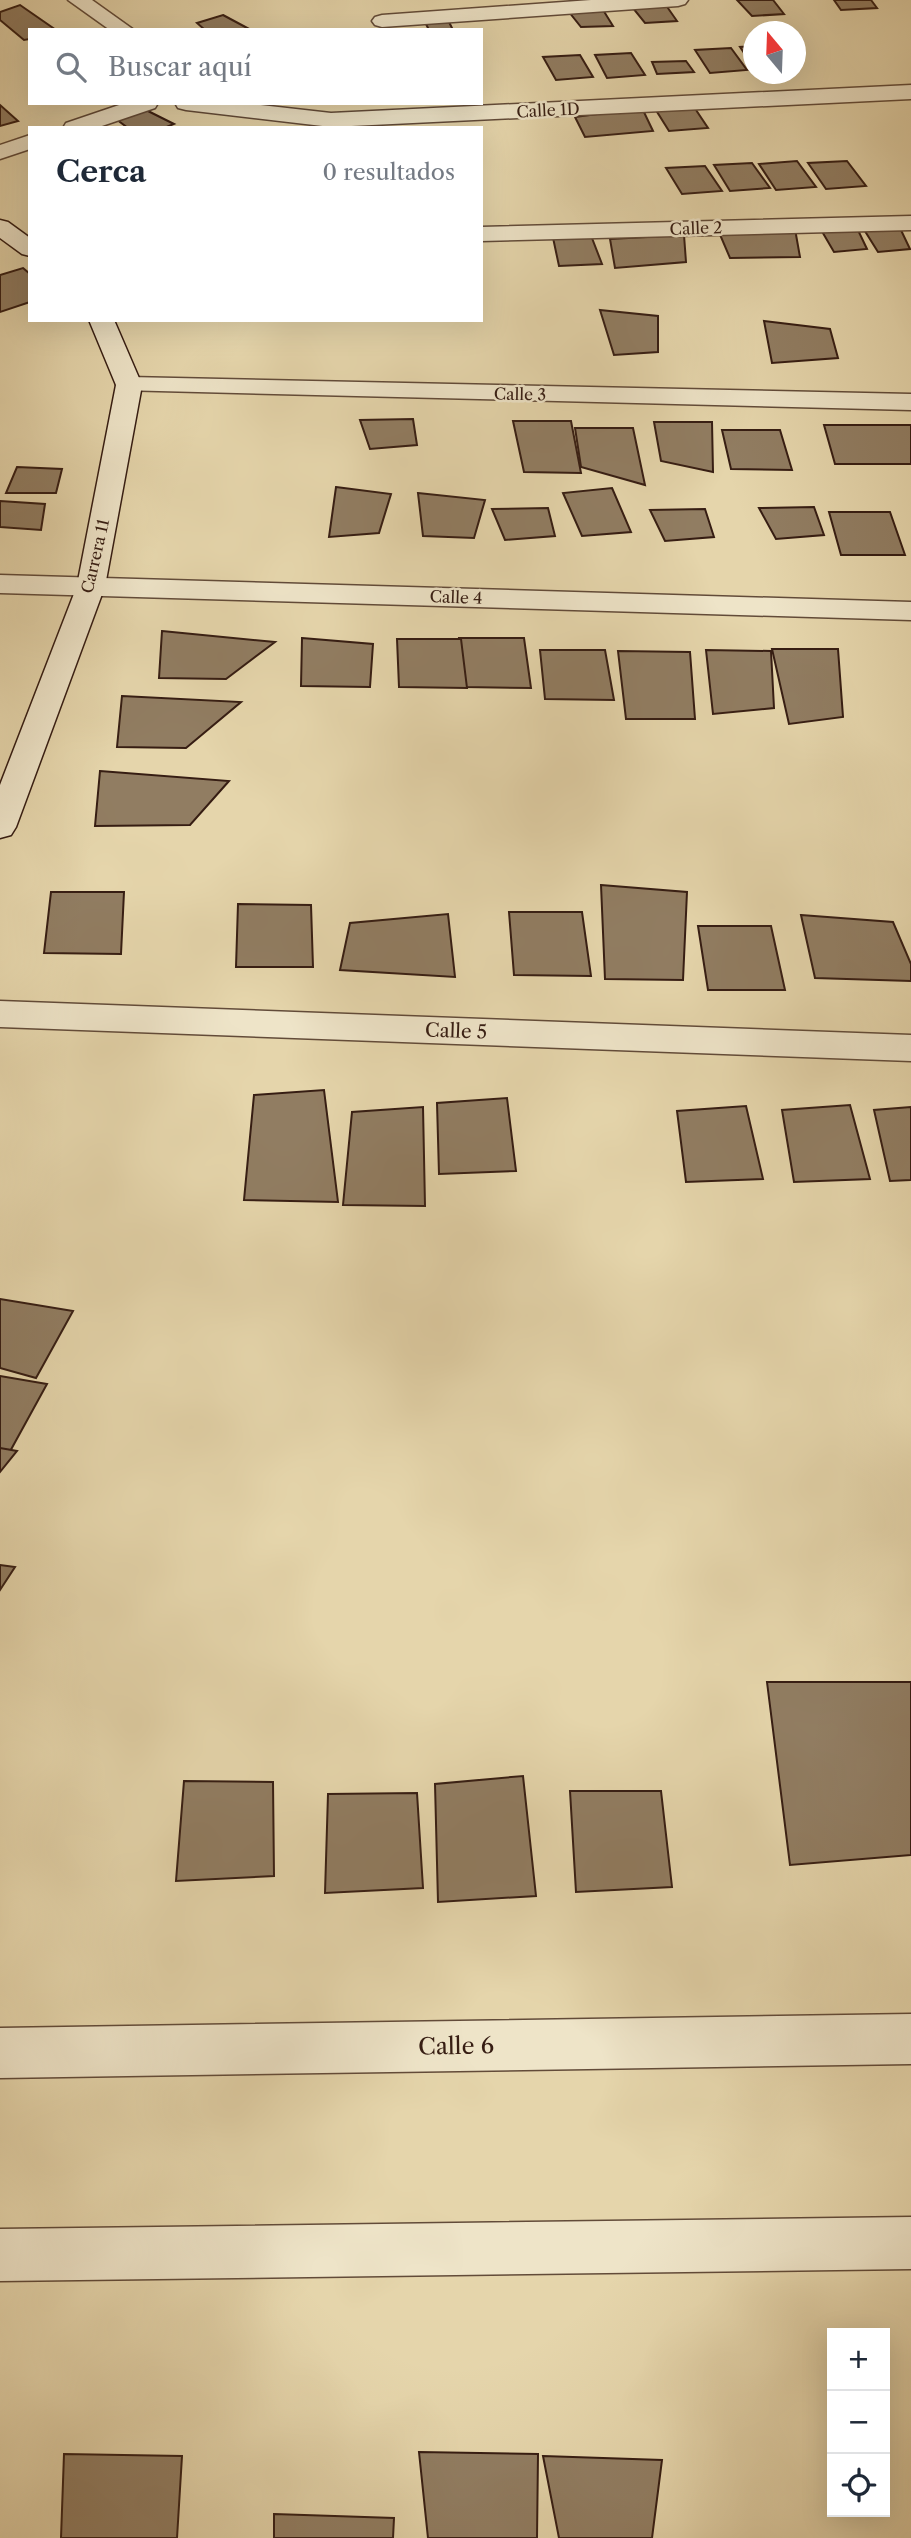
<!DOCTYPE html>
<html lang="es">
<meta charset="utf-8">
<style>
body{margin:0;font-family:"Libre Caslon Text",serif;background:#f6f6f7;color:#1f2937}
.controls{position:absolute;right:21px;bottom:21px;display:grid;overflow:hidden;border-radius:0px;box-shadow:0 7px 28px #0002}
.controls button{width:63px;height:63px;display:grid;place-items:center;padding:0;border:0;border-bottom:2px solid #e0e1e3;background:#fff;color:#1f2937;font:35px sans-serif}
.compass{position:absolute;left:743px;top:21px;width:63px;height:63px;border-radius:50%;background:#fff;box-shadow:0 7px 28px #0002;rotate:341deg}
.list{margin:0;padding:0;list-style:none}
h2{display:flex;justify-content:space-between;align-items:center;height:91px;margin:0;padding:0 28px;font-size:30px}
h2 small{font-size:23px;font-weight:400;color:#747a83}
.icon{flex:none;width:38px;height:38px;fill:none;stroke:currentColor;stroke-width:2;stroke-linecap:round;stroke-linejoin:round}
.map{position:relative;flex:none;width:911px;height:2538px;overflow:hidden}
.search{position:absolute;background:#fff;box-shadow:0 7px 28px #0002;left:28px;top:28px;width:455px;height:77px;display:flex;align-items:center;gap:18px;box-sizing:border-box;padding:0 24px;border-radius:0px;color:#747a83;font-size:26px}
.panel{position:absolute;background:#fff;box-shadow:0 7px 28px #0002;left:28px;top:126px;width:455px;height:196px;border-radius:0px}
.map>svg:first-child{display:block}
.building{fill:#917d62;stroke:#361d13;stroke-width:2}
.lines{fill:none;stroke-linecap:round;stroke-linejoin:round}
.street-casing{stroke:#624b39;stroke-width:3}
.secondary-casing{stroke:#361d13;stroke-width:3}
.street{fill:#eee4c8;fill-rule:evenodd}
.secondary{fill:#eee4c8;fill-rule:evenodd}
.labels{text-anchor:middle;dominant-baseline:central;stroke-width:5;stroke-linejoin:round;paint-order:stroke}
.far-street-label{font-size:16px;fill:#361d13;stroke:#eee4c8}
.street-label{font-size:19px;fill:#361d13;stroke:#eee4c8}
.near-street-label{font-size:23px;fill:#361d13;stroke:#eee4c8}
</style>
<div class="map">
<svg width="911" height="2538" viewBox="0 0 911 2538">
<rect width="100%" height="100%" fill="#e5d5ab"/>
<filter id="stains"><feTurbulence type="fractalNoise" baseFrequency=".00286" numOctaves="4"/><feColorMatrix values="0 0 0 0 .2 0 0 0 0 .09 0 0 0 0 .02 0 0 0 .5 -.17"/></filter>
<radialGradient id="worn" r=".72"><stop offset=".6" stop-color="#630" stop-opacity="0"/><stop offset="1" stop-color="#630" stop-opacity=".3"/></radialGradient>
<g class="building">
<polygon points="737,0 773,0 784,14 752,16"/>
<polygon points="834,0 871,0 877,8 841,10"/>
<polygon points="663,1 677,21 645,23 628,2"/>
<polygon points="20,5 56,30 30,30 30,39 24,40 0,20 0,12"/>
<polygon points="600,5 613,26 581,27 565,7"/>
<polygon points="223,15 251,30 205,30 197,23"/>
<polygon points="448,20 453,30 429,30 425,22"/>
<polygon points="754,46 754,68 740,47"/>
<polygon points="731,48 747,70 710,73 695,50"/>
<polygon points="631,53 645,75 607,78 595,55"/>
<polygon points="580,55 593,77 556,80 543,57"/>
<polygon points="686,61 694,72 657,74 652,62"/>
<polygon points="692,104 708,128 669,131 654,107"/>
<polygon points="0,105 18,121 0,126"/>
<polygon points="642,108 653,131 585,137 575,117"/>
<polygon points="144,109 174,124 164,128 128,128 116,119"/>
<polygon points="797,161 816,187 776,190 759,164"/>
<polygon points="847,161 866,186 826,189 808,163"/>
<polygon points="752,163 770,188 730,191 714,165"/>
<polygon points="705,166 722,191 682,194 666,168"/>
<polygon points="820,228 857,228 867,249 834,252"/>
<polygon points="863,228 900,228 910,249 878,252"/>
<polygon points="795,229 800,257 730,258 718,230"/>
<polygon points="552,233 590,233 602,264 559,266"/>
<polygon points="684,235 686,262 615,268 610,239"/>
<polygon points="23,268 30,274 30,302 0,312 0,275"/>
<polygon points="600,310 658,316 658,352 614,355"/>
<polygon points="764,321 830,329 838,358 772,363"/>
<polygon points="413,419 417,445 370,449 360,420"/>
<polygon points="513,421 571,421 581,473 524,472"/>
<polygon points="654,422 712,422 713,472 661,461"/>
<polygon points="824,425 911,425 911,464 835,464"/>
<polygon points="575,428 633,428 645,485 581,467"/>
<polygon points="722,430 780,430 792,470 731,469"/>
<polygon points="17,467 62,469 56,493 6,493"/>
<polygon points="336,487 391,494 379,533 329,537"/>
<polygon points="612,488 631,532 582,536 563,493"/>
<polygon points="418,493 485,500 474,538 423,536"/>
<polygon points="0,501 45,504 41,530 0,527"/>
<polygon points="814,507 824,535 776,539 759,508"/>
<polygon points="548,508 555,536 505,540 492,509"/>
<polygon points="705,509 714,537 665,541 650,510"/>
<polygon points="829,512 890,512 905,555 841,555"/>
<polygon points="162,631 275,642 226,679 159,678"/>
<polygon points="302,638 373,644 370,687 301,686"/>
<polygon points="459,638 524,638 531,688 463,687"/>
<polygon points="397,639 461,639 467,688 399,687"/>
<polygon points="772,649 838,649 843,717 789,724"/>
<polygon points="540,650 605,650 614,700 545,699"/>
<polygon points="706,650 771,651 774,708 713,714"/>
<polygon points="618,651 690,652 695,719 626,719"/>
<polygon points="122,696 241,702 186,748 117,747"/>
<polygon points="100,771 229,781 190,825 95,826"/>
<polygon points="601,885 687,892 683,980 605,979"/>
<polygon points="51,892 124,892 121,954 44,953"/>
<polygon points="238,904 311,905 313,967 236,967"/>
<polygon points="509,912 582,912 591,976 514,975"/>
<polygon points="448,914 455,977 340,970 350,923"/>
<polygon points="801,915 893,922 911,964 911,981 815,978"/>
<polygon points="698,926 771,926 785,990 708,990"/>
<polygon points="324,1090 338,1202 244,1200 254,1095"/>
<polygon points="507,1098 516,1171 439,1174 437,1103"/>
<polygon points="850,1105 870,1179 794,1182 782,1110"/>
<polygon points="746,1106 763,1179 686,1182 677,1111"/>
<polygon points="423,1107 425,1206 343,1205 352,1112"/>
<polygon points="911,1107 911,1180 890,1181 874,1110"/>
<polygon points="0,1299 73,1311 36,1378 0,1368"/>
<polygon points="0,1376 47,1384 8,1455 0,1453"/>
<polygon points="0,1448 17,1451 0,1472"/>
<polygon points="0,1565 15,1567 0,1590"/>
<polygon points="767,1682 911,1682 911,1855 790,1865"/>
<polygon points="523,1776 536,1896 438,1902 435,1784"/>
<polygon points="184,1781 273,1782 274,1876 176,1881"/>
<polygon points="570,1791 661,1791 672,1887 576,1892"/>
<polygon points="417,1793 423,1888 325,1893 328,1794"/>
<polygon points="419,2452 538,2454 537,2538 428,2538"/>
<polygon points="64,2454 182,2456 177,2538 61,2538"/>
<polygon points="543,2456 662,2460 652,2538 559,2538"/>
<polygon points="274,2514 394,2518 393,2538 274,2538"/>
</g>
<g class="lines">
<g class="street-casing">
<g id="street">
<polygon points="68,0 92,0 134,30 110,30"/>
<polygon points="591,0 688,0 685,4 678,6 382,27 375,25 372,21 375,17 382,15"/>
<polygon points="911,85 911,99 331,127 186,110 178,108 175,103 244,103 331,113"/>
<polygon points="125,103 158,103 155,108 96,128 63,128 66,123"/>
<polygon points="30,135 30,149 0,159 0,145"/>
<polygon points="911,216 911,230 481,241 481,227"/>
<polygon points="129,377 911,394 911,410 120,390 116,385 120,380"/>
<polygon points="0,575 911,602 911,620 0,593"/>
<polygon points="0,1001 911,1035 911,1061 0,1027"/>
<polygon points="911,2014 911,2064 0,2078 0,2028"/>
<polygon points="911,2217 911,2269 0,2281 0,2229"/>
</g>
</g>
<g class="secondary-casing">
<g id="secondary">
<polygon points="0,220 8,222 30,238 30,256 22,254 0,238"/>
<polygon points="89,320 114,320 142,385 105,586 16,827 11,835 0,838 0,785 77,586 116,385"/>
</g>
</g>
<use href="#street" class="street"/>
<use href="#secondary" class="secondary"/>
</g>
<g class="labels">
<g class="far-street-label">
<text transform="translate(548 110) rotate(-3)">Calle 1D</text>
<text transform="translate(696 228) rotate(-2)">Calle 2</text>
<text transform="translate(520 394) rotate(1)">Calle 3</text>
<text transform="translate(95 556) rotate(-77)">Carrera 11</text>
<text transform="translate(456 597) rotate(2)">Calle 4</text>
</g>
<g class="street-label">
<text transform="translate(456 1031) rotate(2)">Calle 5</text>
</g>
<g class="near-street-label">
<text transform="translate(456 2046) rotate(-1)">Calle 6</text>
</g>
</g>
<rect width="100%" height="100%" filter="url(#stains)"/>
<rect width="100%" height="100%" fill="url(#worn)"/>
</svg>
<div class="controls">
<button>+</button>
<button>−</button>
<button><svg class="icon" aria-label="locate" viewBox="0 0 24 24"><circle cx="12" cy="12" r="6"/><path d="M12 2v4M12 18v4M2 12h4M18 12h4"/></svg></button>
</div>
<svg class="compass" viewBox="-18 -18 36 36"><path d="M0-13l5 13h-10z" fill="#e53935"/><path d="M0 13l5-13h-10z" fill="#747a83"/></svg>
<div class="search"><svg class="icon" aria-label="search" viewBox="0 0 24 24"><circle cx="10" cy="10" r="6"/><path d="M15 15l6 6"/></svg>Buscar aquí</div>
<section class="panel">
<h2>Cerca<small>0 resultados</small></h2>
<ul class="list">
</ul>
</section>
</div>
